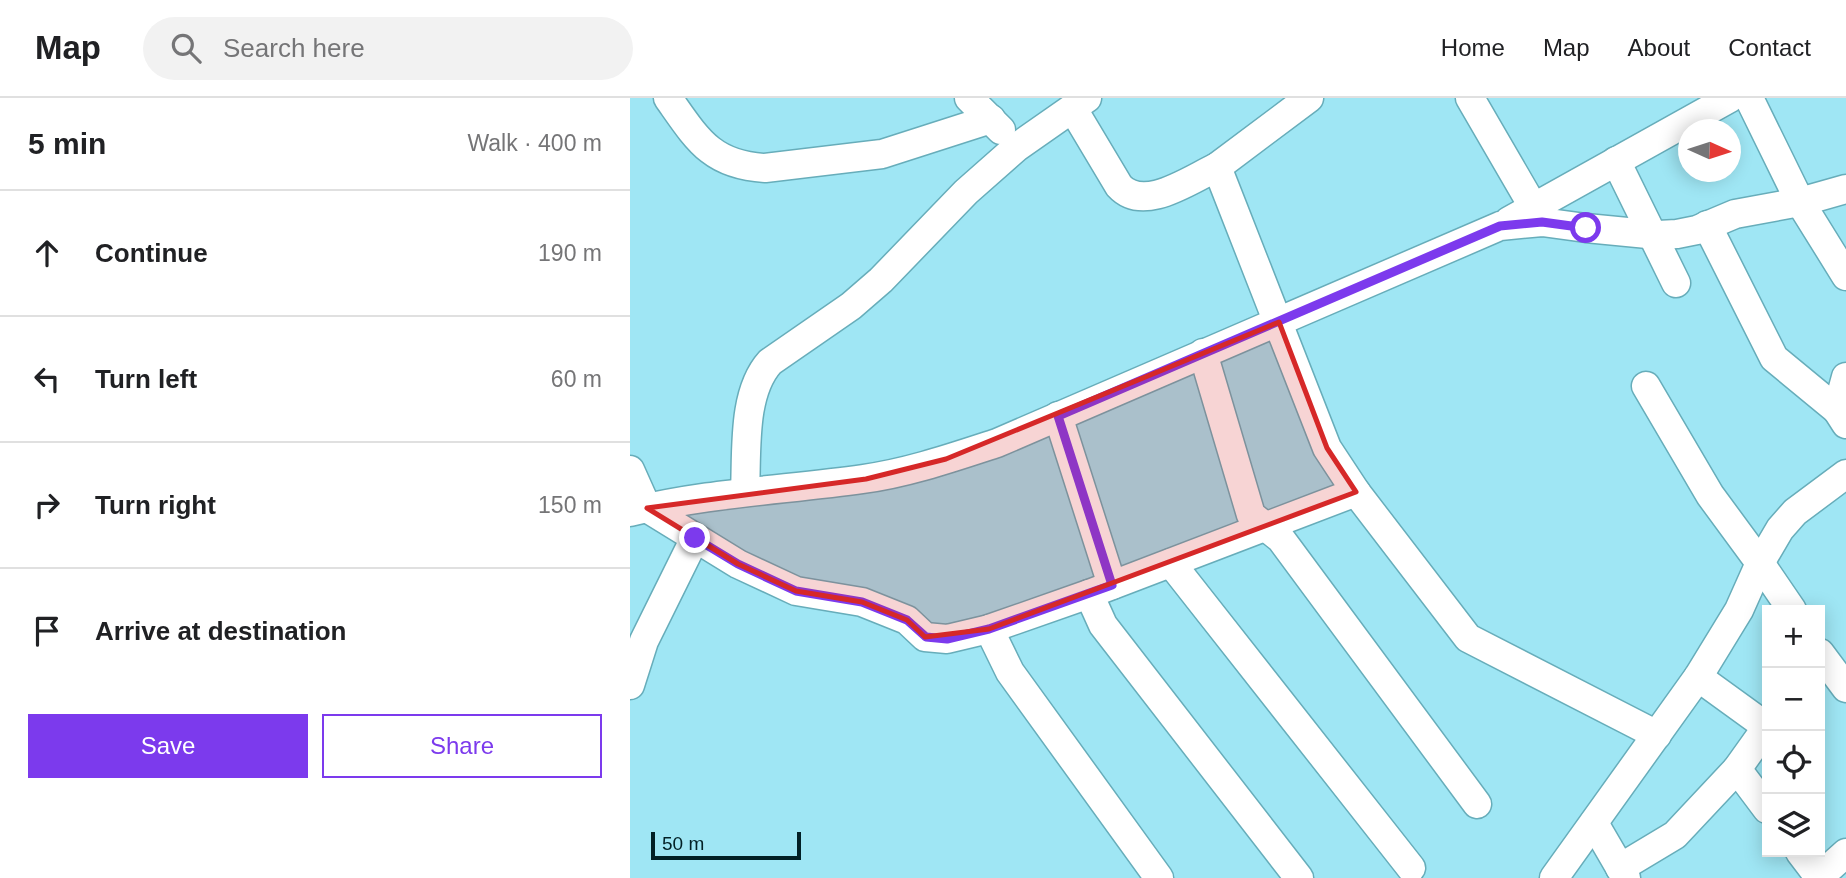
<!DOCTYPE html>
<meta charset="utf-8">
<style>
body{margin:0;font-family:Arial,sans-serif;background:#f2f2f2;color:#202124}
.controls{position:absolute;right:21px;bottom:21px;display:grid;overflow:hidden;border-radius:0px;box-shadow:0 4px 18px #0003}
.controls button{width:63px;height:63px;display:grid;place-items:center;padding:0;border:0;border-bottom:2px solid #e0e0e0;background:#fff;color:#202124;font:35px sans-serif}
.compass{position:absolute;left:1048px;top:21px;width:63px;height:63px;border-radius:50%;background:#fff;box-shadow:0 4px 18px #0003;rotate:93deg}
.scale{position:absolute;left:21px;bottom:18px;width:150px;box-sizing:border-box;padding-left:7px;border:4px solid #022025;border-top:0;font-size:19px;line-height:24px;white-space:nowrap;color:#022025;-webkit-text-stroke:5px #9fe6f4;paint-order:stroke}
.stop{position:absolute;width:21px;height:21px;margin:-16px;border:5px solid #7c3aed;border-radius:50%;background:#fff}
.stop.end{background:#7c3aed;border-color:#fff;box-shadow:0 2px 7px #0008}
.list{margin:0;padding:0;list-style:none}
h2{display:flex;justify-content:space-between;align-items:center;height:91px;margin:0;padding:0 28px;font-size:30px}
h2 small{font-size:23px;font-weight:400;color:#757577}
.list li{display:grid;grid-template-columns:46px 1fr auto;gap:21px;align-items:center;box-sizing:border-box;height:126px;padding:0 28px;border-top:2px solid #e0e0e0}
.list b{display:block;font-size:26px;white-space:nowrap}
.list em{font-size:23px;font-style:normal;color:#757577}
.actions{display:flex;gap:14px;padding:21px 28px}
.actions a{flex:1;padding:16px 0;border:2px solid #7c3aed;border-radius:0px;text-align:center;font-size:24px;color:#7c3aed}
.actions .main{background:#7c3aed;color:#fff}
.icon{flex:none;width:38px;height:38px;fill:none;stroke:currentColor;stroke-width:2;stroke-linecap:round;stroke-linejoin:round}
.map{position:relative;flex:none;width:1216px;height:780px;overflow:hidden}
header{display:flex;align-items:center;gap:42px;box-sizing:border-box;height:98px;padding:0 35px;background:#fff;border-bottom:2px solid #e0e0e0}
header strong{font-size:33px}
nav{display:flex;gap:38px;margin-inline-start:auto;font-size:24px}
.search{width:490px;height:63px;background:#f2f2f2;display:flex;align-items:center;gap:18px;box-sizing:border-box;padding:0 24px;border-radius:38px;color:#757577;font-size:26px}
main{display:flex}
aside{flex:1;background:#fff}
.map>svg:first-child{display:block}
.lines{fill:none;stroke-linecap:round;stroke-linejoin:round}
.minor-casing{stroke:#67adba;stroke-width:31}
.minor{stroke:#fff;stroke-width:28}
.route{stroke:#7c3aed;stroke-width:9}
.marked{fill:#d62828;fill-opacity:0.2;stroke:#d62828;stroke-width:5;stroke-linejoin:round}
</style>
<header>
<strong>Map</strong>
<div class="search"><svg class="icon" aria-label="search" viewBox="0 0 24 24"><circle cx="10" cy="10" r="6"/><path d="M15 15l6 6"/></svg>Search here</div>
<nav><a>Home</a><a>Map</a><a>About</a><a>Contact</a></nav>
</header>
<main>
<aside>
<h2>5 min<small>Walk · 400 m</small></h2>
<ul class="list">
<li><svg class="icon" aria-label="ahead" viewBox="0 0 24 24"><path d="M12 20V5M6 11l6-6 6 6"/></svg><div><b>Continue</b></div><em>190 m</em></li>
<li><svg class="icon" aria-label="left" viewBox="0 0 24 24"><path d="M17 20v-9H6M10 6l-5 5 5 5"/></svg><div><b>Turn left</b></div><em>60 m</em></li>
<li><svg class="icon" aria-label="right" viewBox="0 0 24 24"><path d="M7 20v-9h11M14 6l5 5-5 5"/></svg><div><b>Turn right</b></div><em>150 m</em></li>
<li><svg class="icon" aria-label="arrive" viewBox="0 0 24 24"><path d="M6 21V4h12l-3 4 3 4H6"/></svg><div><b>Arrive at destination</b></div></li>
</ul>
<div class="actions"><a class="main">Save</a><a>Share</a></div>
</aside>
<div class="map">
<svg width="1216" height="780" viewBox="0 0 1216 780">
<rect width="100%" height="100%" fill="#9fe6f4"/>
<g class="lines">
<g class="minor-casing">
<g id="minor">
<path d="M38,0C67,41 81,67 135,70L252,56L361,21"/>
<polyline points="339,0 371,32"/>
<polyline points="840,0 912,124"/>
<polyline points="1119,0 1170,104 1216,178"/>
<path d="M443,11L489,88C514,115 559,82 587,69L697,350L726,394L838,540L1027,637"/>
<polyline points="986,63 1046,185"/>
<polyline points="587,69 679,0"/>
<polyline points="879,123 1100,0"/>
<polyline points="1077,127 1144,260 1207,312"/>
<polyline points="573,255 621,417 651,441 847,706"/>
<polyline points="1216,279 1207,312 1216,326"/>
<polyline points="1016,288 1080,397 1130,465 1162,512"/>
<polyline points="428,318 482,487"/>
<polyline points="0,372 17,410 108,466 166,493 232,504 277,522 295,539 317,541 359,531 459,496 726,394"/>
<path d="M115,394C117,353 112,295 140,264L221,208L251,182L336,94L387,49L457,0"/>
<path d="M0,414C76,395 155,392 233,381C278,375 324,359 367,345L870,128L912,124L956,130L1028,137L1047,136L1067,132L1105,116L1170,104L1216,91"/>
<polyline points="541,465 781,770"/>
<polyline points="459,496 473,527 669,780"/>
<polyline points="359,531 380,574 529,780"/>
<polyline points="1190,555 1216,590"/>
<polyline points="1068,579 1137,629"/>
<polyline points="0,587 14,543 65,440"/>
<polyline points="1107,671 1137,711"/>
<polyline points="964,725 996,780"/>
<polyline points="1170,754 1189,779"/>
<polyline points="990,770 1045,737 1107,671 1137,629"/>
<polyline points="924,780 1068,579 1109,512 1130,465 1150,431 1165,414 1216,376"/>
<polyline points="1188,780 1216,755"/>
</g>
</g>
<use href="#minor" class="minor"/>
</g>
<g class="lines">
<polyline class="route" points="65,440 108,466 166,493 232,504 277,522 296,539 317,541 359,531 482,487 428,318 870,128 912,124 956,130"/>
</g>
<path class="marked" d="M649,224L697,350L726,394L359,531L295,539L277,522L232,504L166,493L108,466L17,410L236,381L316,361Z"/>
</svg>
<div class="controls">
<button>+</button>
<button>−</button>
<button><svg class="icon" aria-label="locate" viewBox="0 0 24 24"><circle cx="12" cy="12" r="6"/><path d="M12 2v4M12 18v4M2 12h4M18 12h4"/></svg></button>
<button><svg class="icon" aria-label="layers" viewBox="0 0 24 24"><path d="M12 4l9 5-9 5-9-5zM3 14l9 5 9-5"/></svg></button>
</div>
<svg class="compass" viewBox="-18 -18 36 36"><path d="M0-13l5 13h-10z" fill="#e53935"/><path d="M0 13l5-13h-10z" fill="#757577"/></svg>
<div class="scale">50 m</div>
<div class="stop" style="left:956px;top:130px"></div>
<div class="stop end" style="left:65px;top:440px"></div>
</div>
</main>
